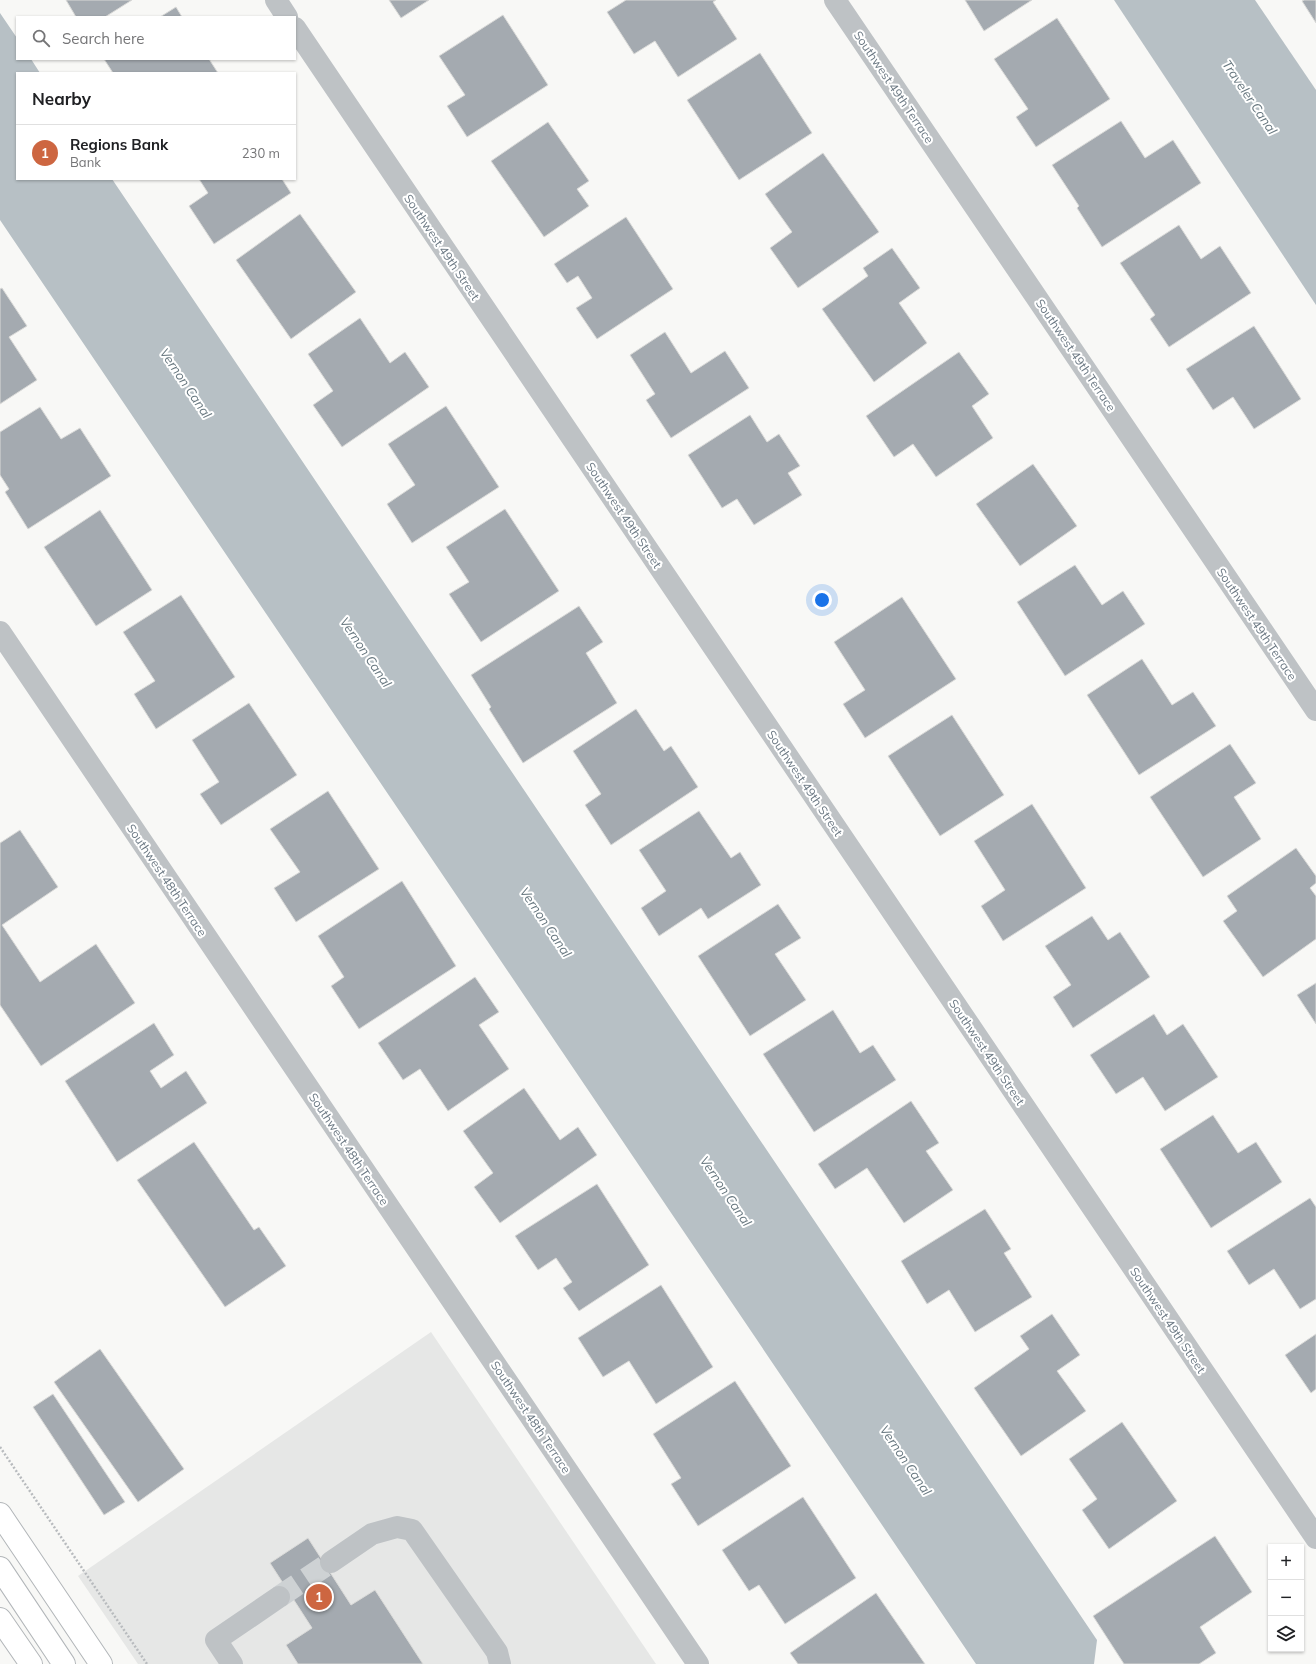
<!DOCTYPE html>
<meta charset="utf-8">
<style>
body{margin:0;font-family:Mulish,sans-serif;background:#f2f2f2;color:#202124}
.controls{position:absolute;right:12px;bottom:12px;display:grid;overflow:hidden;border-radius:0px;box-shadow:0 1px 3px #0004}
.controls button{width:36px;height:36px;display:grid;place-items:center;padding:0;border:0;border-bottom:1px solid #e0e0e0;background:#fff;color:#202124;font:20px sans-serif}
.you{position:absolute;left:822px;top:600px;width:14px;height:14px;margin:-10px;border:3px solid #fff;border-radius:50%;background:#1a73e8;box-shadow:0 0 0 6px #1a73e833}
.badge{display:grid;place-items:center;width:26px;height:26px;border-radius:50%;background:#cd6641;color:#fff;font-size:13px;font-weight:700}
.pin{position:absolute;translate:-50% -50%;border:2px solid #fff;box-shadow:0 1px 4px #0006}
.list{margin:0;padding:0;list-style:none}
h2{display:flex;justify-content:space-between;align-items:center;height:52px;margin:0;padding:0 16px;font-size:17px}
h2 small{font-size:13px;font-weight:400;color:#757577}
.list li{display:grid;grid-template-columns:26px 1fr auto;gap:12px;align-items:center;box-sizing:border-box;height:56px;padding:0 16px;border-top:1px solid #e0e0e0}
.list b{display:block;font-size:15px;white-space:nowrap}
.list p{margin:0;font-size:13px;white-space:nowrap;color:#757577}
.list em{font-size:13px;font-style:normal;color:#757577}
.icon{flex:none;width:22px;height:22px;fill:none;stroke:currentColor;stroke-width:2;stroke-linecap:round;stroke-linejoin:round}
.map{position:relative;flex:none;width:1316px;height:1664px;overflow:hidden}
.search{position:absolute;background:#fff;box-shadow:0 1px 3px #0004;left:16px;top:16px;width:280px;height:44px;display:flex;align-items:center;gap:10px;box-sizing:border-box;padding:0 14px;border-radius:0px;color:#757577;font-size:15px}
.panel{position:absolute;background:#fff;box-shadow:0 1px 3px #0004;left:16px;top:72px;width:280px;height:108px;border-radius:0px}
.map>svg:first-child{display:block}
.built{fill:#e6e7e6}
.water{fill:#b7c0c5}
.building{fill:#a4aab0;stroke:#dadad8}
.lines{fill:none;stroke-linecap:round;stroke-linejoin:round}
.minor-tunnel{stroke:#ced2d4;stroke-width:22;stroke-dasharray:22 11;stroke-linecap:butt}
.major-casing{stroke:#b2b6b9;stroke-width:24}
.path{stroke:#b8bbbe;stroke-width:2.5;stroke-dasharray:2 2;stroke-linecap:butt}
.minor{stroke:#bec2c5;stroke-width:22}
.major{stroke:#fff;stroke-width:22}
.labels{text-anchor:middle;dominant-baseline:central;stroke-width:4;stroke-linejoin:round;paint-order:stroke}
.street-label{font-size:12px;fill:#6b7883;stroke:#fff}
.water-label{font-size:13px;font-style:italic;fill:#67777f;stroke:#fff}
</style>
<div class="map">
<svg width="1316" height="1664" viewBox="0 0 1316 1664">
<rect width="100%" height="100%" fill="#f8f8f6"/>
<polygon class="built" points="431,1332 656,1664 138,1664 78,1576"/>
<g class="water">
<polygon points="1114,0 1255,0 1316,90 1316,305"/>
<polygon points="0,13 17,38 17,59 31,59 40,73 17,73 17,179 112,179 1097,1640 1094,1664 976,1664 0,220"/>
</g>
<g class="building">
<polygon points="66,0 132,0 105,17 76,17"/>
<polygon points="389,0 429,0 401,18"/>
<polygon points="626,0 716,0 713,2 737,39 678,77 655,41 634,54 607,12"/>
<polygon points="965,0 1032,0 984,31"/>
<polygon points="1304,0 1316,0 1316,23 1302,1"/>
<polygon points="176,7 182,17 160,17"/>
<polygon points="503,15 548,85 467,137 447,106 465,95 439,56"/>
<polygon points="1057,18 1110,99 1036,147 1016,117 1028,109 994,59"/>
<polygon points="760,53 812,133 739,180 687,100"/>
<polygon points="104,59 209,59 218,73 113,73"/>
<polygon points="1121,121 1145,158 1173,140 1201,183 1102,247 1077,208 1079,206 1052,165"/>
<polygon points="548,122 589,181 577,189 589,206 544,237 491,161"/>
<polygon points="823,153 879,232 798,288 770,248 792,232 765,194"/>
<polygon points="199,179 282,179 291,193 214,244 189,206 208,193"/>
<polygon points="300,214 356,292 291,339 236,260"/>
<polygon points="626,217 673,289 597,339 576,308 592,298 578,276 567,283 554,264"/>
<polygon points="1179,225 1201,259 1220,246 1251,293 1169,347 1150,319 1155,315 1120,263"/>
<polygon points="892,248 920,288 899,303 927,343 874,382 822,309 868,276 863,268"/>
<polygon points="2,288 27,326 9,337 37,380 0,404 0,289"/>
<polygon points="360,318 390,363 405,352 429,387 342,447 313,405 333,391 308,354"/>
<polygon points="1254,326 1301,399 1254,429 1233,397 1213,410 1186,369"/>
<polygon points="665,332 691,373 725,351 749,388 671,438 646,400 655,394 630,355"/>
<polygon points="959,352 989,394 972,406 993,438 936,477 913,444 894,457 866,416"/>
<polygon points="446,406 499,487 412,543 387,504 415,485 388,444"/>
<polygon points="40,407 61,439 80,428 111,476 28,529 5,492 9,489 0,475 0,432"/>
<polygon points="750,415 767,442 779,434 800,466 788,473 802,495 754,525 737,499 722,508 688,455"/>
<polygon points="1033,464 1077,526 1020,566 976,504"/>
<polygon points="505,509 559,591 481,642 449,594 469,582 446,547"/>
<polygon points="100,510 152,590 96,626 44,547"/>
<polygon points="1075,565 1102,605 1123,591 1145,624 1065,676 1017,602"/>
<polygon points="181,595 235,677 156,729 134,694 155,681 123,632"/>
<polygon points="902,597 956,679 865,738 843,704 865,690 834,642"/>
<polygon points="579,606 603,642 586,653 617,703 523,763 489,709 491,707 471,675"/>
<polygon points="1142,659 1172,705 1193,692 1216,726 1139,775 1087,695"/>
<polygon points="249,703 297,775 221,825 200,794 219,782 192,740"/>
<polygon points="636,709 664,751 671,746 698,787 611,845 585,805 601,794 573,751"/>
<polygon points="952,715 1004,795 940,836 888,756"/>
<polygon points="1230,744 1256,783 1234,797 1261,839 1203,877 1150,797"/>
<polygon points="328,791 379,869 296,922 274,888 300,872 270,829"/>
<polygon points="1032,804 1086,888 1003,941 981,906 1005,890 974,841"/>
<polygon points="699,811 731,858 740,852 761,885 708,919 701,908 659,936 641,908 666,891 639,850"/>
<polygon points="20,830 58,887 2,925 40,982 96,944 135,1003 41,1066 0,1005 0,843"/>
<polygon points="1296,848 1316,876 1316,883 1310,888 1316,896 1316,939 1263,977 1223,921 1237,911 1227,896"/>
<polygon points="402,881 456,966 359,1029 331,986 344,977 318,936"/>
<polygon points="778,904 801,938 775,954 806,1000 750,1036 698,956"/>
<polygon points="1092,916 1108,940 1120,932 1150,977 1073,1028 1053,997 1071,985 1045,946"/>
<polygon points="475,977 499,1012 479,1025 509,1069 448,1111 420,1069 403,1080 378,1043"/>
<polygon points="1316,983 1316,1024 1297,995"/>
<polygon points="833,1010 860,1053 873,1045 896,1080 814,1132 763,1054"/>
<polygon points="1154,1014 1167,1035 1183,1024 1218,1077 1165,1111 1143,1077 1116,1094 1090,1055"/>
<polygon points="154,1023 174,1055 150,1071 161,1088 186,1071 207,1103 117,1162 65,1081"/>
<polygon points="524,1088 560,1140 578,1127 597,1155 500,1223 474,1187 493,1173 463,1131"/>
<polygon points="911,1101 939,1143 926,1151 953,1190 904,1223 867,1168 835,1189 818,1164"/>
<polygon points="1213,1115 1238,1153 1256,1142 1282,1182 1211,1228 1160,1149"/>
<polygon points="194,1142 254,1230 259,1227 286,1266 225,1307 137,1180"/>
<polygon points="597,1184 649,1265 579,1311 563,1288 572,1282 556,1258 538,1270 515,1236"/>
<polygon points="1310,1198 1316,1207 1316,1299 1300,1309 1274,1269 1249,1285 1227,1251"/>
<polygon points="985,1209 1011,1249 1004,1253 1032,1297 975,1332 949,1290 927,1304 901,1261"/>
<polygon points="661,1285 713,1367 656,1404 629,1361 603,1377 578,1338"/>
<polygon points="1052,1314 1080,1355 1057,1371 1086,1411 1021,1456 974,1388 1029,1349 1020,1336"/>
<polygon points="1316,1334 1316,1389 1311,1393 1285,1355"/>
<polygon points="100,1349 184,1469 138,1502 54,1382"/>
<polygon points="735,1381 791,1466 698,1526 671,1484 681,1478 653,1434"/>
<polygon points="53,1394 125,1502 104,1515 33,1407"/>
<polygon points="1122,1422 1177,1501 1109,1549 1082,1510 1097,1499 1069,1459"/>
<polygon points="803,1497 856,1578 785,1624 759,1585 749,1591 722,1550"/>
<polygon points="1215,1536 1252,1592 1200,1627 1216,1653 1199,1664 1124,1664 1093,1616"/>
<polygon points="308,1538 351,1605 375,1590 423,1664 298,1664 286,1645 312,1628 270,1563"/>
<polygon points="876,1593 925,1664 798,1664 790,1653"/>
</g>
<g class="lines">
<polyline class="minor-tunnel" points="279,1597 331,1562"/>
<g class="major-casing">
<g id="major">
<polyline points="0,1514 101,1664"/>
<polyline points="0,1568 64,1664"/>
<polyline points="0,1619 31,1664"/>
</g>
</g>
<polyline class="path" points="0,1447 147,1664"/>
<g class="minor">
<polyline points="276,0 287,17"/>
<polyline points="835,0 1316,710"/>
<polyline points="295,28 1316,1538"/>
<polyline points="0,632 698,1664"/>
<polyline points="331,1562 372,1534 397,1527 412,1530 497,1652 500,1664"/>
<polyline points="232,1664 216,1640 279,1597"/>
</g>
<use href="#major" class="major"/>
</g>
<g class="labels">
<g class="street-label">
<text transform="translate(894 87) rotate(56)">Southwest 49th Terrace</text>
<text transform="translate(442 247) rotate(56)">Southwest 49th Street</text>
<text transform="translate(1076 355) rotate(56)">Southwest 49th Terrace</text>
<text transform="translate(624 515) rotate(56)">Southwest 49th Street</text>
<text transform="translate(1257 624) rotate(56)">Southwest 49th Terrace</text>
<text transform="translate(805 783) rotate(56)">Southwest 49th Street</text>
<text transform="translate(167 880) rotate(56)">Southwest 48th Terrace</text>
<text transform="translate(987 1052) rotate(56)">Southwest 49th Street</text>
<text transform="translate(349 1149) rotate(56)">Southwest 48th Terrace</text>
<text transform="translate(1168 1320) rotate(56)">Southwest 49th Street</text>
<text transform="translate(531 1417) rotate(56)">Southwest 48th Terrace</text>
</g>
<g class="water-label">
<text transform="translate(1250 97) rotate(56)">Traveler Canal</text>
<text transform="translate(186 383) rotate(56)">Vernon Canal</text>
<text transform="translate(366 652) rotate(56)">Vernon Canal</text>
<text transform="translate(546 922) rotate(56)">Vernon Canal</text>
<text transform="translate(726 1191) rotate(56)">Vernon Canal</text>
<text transform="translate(906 1460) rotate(56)">Vernon Canal</text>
</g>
</g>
</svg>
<div class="controls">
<button>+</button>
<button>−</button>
<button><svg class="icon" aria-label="layers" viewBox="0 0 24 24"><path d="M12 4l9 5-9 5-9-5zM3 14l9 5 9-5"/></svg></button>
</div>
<div class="you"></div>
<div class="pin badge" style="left:319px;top:1597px">1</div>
<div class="search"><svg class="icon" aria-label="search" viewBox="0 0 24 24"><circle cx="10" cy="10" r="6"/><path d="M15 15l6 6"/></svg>Search here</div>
<section class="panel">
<h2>Nearby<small></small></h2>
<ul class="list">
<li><span class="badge">1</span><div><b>Regions Bank</b><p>Bank</p></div><em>230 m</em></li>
</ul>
</section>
</div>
